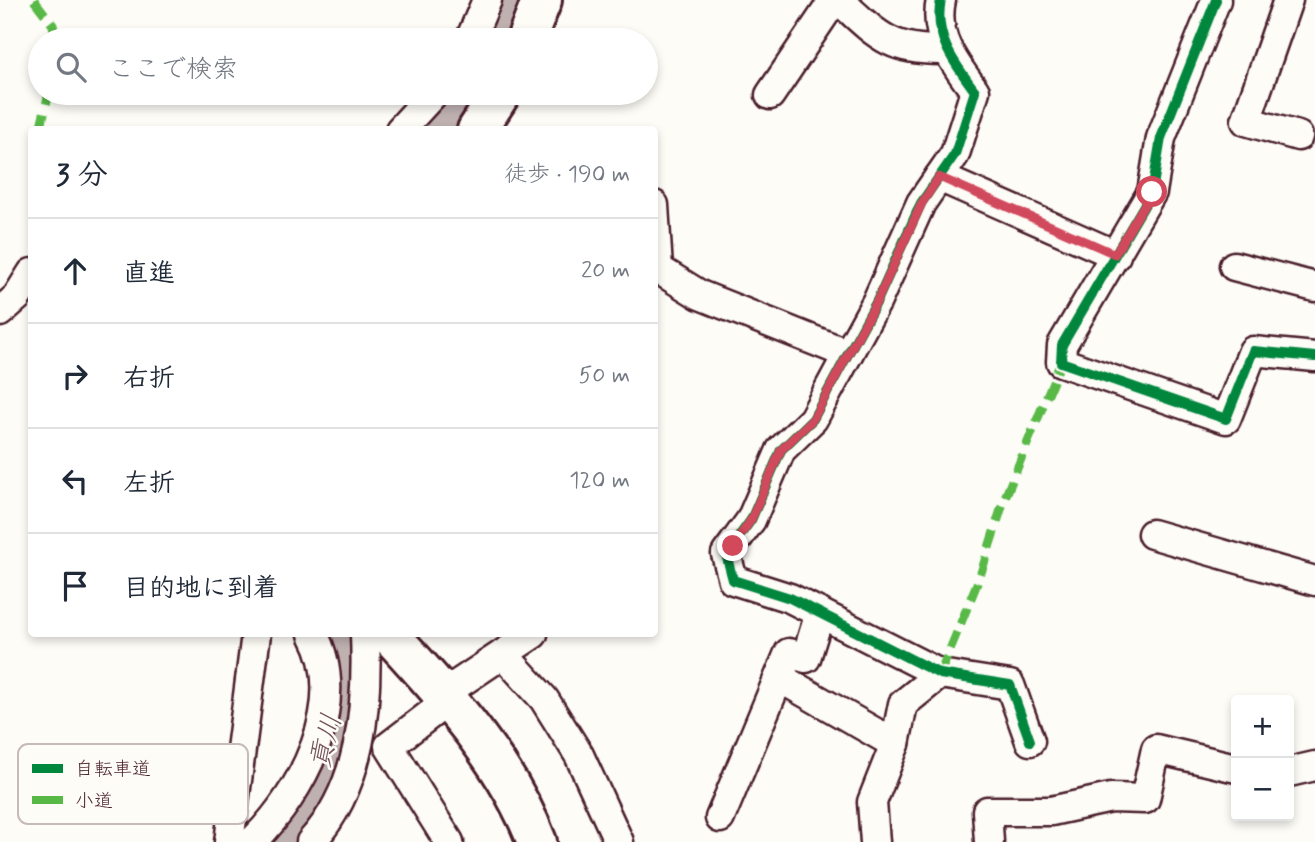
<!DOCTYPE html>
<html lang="ja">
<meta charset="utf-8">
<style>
body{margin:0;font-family:Mynerve,"Klee One",sans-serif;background:#f6f6f7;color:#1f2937}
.controls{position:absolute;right:21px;bottom:21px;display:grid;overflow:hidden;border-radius:7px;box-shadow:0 4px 10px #0003}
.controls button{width:63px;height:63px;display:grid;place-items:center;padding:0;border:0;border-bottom:2px solid #e0e1e3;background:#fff;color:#1f2937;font:35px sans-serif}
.stop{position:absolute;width:21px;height:21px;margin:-16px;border:5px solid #d1495b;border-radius:50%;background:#fff}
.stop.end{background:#d1495b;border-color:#fff;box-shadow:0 2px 7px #0008}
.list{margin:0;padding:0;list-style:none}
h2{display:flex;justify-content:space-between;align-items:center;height:91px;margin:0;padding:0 28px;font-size:30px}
h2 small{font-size:23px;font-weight:400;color:#747a83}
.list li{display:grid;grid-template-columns:46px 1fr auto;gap:21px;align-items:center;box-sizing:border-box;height:105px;padding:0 28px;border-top:2px solid #e0e1e3}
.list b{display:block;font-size:26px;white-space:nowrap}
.list em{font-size:23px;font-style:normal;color:#747a83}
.icon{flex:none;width:38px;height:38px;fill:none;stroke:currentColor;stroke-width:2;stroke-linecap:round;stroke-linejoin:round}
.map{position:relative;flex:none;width:1315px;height:842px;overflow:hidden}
.search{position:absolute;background:#fff;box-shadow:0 4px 10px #0003;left:28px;top:28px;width:630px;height:77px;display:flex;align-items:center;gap:18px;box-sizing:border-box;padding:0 24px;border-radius:38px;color:#747a83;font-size:26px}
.panel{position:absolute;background:#fff;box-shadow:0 4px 10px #0003;left:28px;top:126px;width:630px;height:511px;border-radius:7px}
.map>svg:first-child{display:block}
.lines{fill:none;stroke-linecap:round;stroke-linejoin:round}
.river{stroke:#c0b1b1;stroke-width:42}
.street-casing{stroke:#4a1f2b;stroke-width:33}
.secondary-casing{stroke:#4a1f2b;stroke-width:44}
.street{stroke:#fdfcf7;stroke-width:28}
.secondary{stroke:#fdfcf7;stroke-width:38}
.quiet{stroke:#58b947;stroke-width:9;stroke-dasharray:18 9;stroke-linecap:butt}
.cycleway-casing{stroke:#fdfcf7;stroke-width:15}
.cycleway{stroke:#00873e;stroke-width:10}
.route{stroke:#d1495b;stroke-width:9}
.labels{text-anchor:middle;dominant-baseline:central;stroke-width:5;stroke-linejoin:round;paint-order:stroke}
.water-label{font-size:28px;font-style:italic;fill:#73525a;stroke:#fdfcf7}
.key{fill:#fdfcf7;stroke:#c7baba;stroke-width:2}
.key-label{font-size:19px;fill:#4a1f2b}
</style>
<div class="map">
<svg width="1315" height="842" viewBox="0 0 1315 842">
<rect width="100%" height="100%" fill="#fdfcf7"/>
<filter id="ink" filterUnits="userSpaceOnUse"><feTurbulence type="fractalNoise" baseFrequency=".0143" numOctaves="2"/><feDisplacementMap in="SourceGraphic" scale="14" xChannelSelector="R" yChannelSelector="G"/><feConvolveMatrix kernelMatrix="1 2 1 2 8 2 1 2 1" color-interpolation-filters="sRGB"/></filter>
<g filter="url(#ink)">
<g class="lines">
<g class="river">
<polyline points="498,40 515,0"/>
<polyline points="446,130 470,93"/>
<path d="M284,842C325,780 352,709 334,634"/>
</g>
<g class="street-casing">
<g id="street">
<path d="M839,0C878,36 890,51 945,50"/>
<path d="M941,0C933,37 955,64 975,91L955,154L921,203L877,301L848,354L813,419L781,450L751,520L726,554L733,580L790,598L940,674L1010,685L1030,741"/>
<polyline points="1216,0 1161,138 1152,192 1062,345 1061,362 1226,419 1253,351 1315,357"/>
<polyline points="1288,0 1246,121 1298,136"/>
<polyline points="470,40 487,0"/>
<polyline points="770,95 834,0"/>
<polyline points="400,130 434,93"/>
<polyline points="939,177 1116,255"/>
<polyline points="654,205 658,269 700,295 848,354"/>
<polyline points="1234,266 1315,287"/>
<polyline points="0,312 17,297 32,273"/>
<polyline points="1152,534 1315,581"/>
<polyline points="503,654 544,699 579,755 619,842"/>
<polyline points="780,678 895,744 872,802 875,842"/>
<polyline points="443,694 533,634"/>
<polyline points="449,700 389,746 449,842"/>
<polyline points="895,744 903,704 940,674"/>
<polyline points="1289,772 1315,766"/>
<polyline points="720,818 789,653 806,658 820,613"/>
<polyline points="229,842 256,634"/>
<path d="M252,842C303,793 350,702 313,634"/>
<path d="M311,842C362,786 368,706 365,634"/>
<polyline points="989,842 987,811 1051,811 1111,798 1145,799 1156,749 1236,768"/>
</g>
</g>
<g class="secondary-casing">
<g id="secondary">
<polyline points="526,40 542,0"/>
<polyline points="477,130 501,93"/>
<path d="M389,634C446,696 507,762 537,842"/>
</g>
</g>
<use href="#street" class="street"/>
<use href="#secondary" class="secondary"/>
<g class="quiet">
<polyline points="34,0 53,25 56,40"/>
<polyline points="40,130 49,93"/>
<polyline points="940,674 980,576 1004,500 1061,362"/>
</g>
<g class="cycleway-casing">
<g id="cycleway">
<path d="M941,0C933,37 955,64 975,91L955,154L921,203L877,301L848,354L813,419L781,450L751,520L726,554L733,580L790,598L940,674L1010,685L1030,741"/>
<polyline points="1216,0 1161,138 1152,192 1062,345 1061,362 1226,419 1253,351 1315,357"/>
</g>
</g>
<use href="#cycleway" class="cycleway"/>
</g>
</g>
<g class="lines" filter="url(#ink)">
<polyline class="route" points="733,546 751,520 781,450 813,419 877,301 922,203 939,177 1115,254 1152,192"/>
</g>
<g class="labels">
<g class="water-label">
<text transform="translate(327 742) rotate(-76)">貢川</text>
</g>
</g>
<rect x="18" y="744" width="230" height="80" rx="10" class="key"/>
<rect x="32" y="764" width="31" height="9" fill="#00873e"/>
<rect x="32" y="796" width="31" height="8" fill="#58b947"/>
<g class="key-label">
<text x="75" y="775">自転車道</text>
<text x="75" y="807">小道</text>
</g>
</svg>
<div class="controls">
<button>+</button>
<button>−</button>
</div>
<div class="stop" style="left:1152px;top:192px"></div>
<div class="stop end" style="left:733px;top:546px"></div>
<div class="search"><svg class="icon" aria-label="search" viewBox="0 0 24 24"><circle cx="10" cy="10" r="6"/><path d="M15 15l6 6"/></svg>ここで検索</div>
<section class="panel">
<h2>3 分<small>徒歩 · 190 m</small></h2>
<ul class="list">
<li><svg class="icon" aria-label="ahead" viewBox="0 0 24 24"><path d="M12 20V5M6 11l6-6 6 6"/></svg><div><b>直進</b></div><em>20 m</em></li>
<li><svg class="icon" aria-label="right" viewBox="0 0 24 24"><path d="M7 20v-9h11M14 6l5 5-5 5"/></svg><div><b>右折</b></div><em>50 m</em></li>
<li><svg class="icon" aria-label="left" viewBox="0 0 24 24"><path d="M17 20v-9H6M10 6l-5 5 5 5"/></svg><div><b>左折</b></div><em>120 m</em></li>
<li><svg class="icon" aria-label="arrive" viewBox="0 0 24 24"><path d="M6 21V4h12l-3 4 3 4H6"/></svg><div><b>目的地に到着</b></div></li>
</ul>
</section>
</div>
